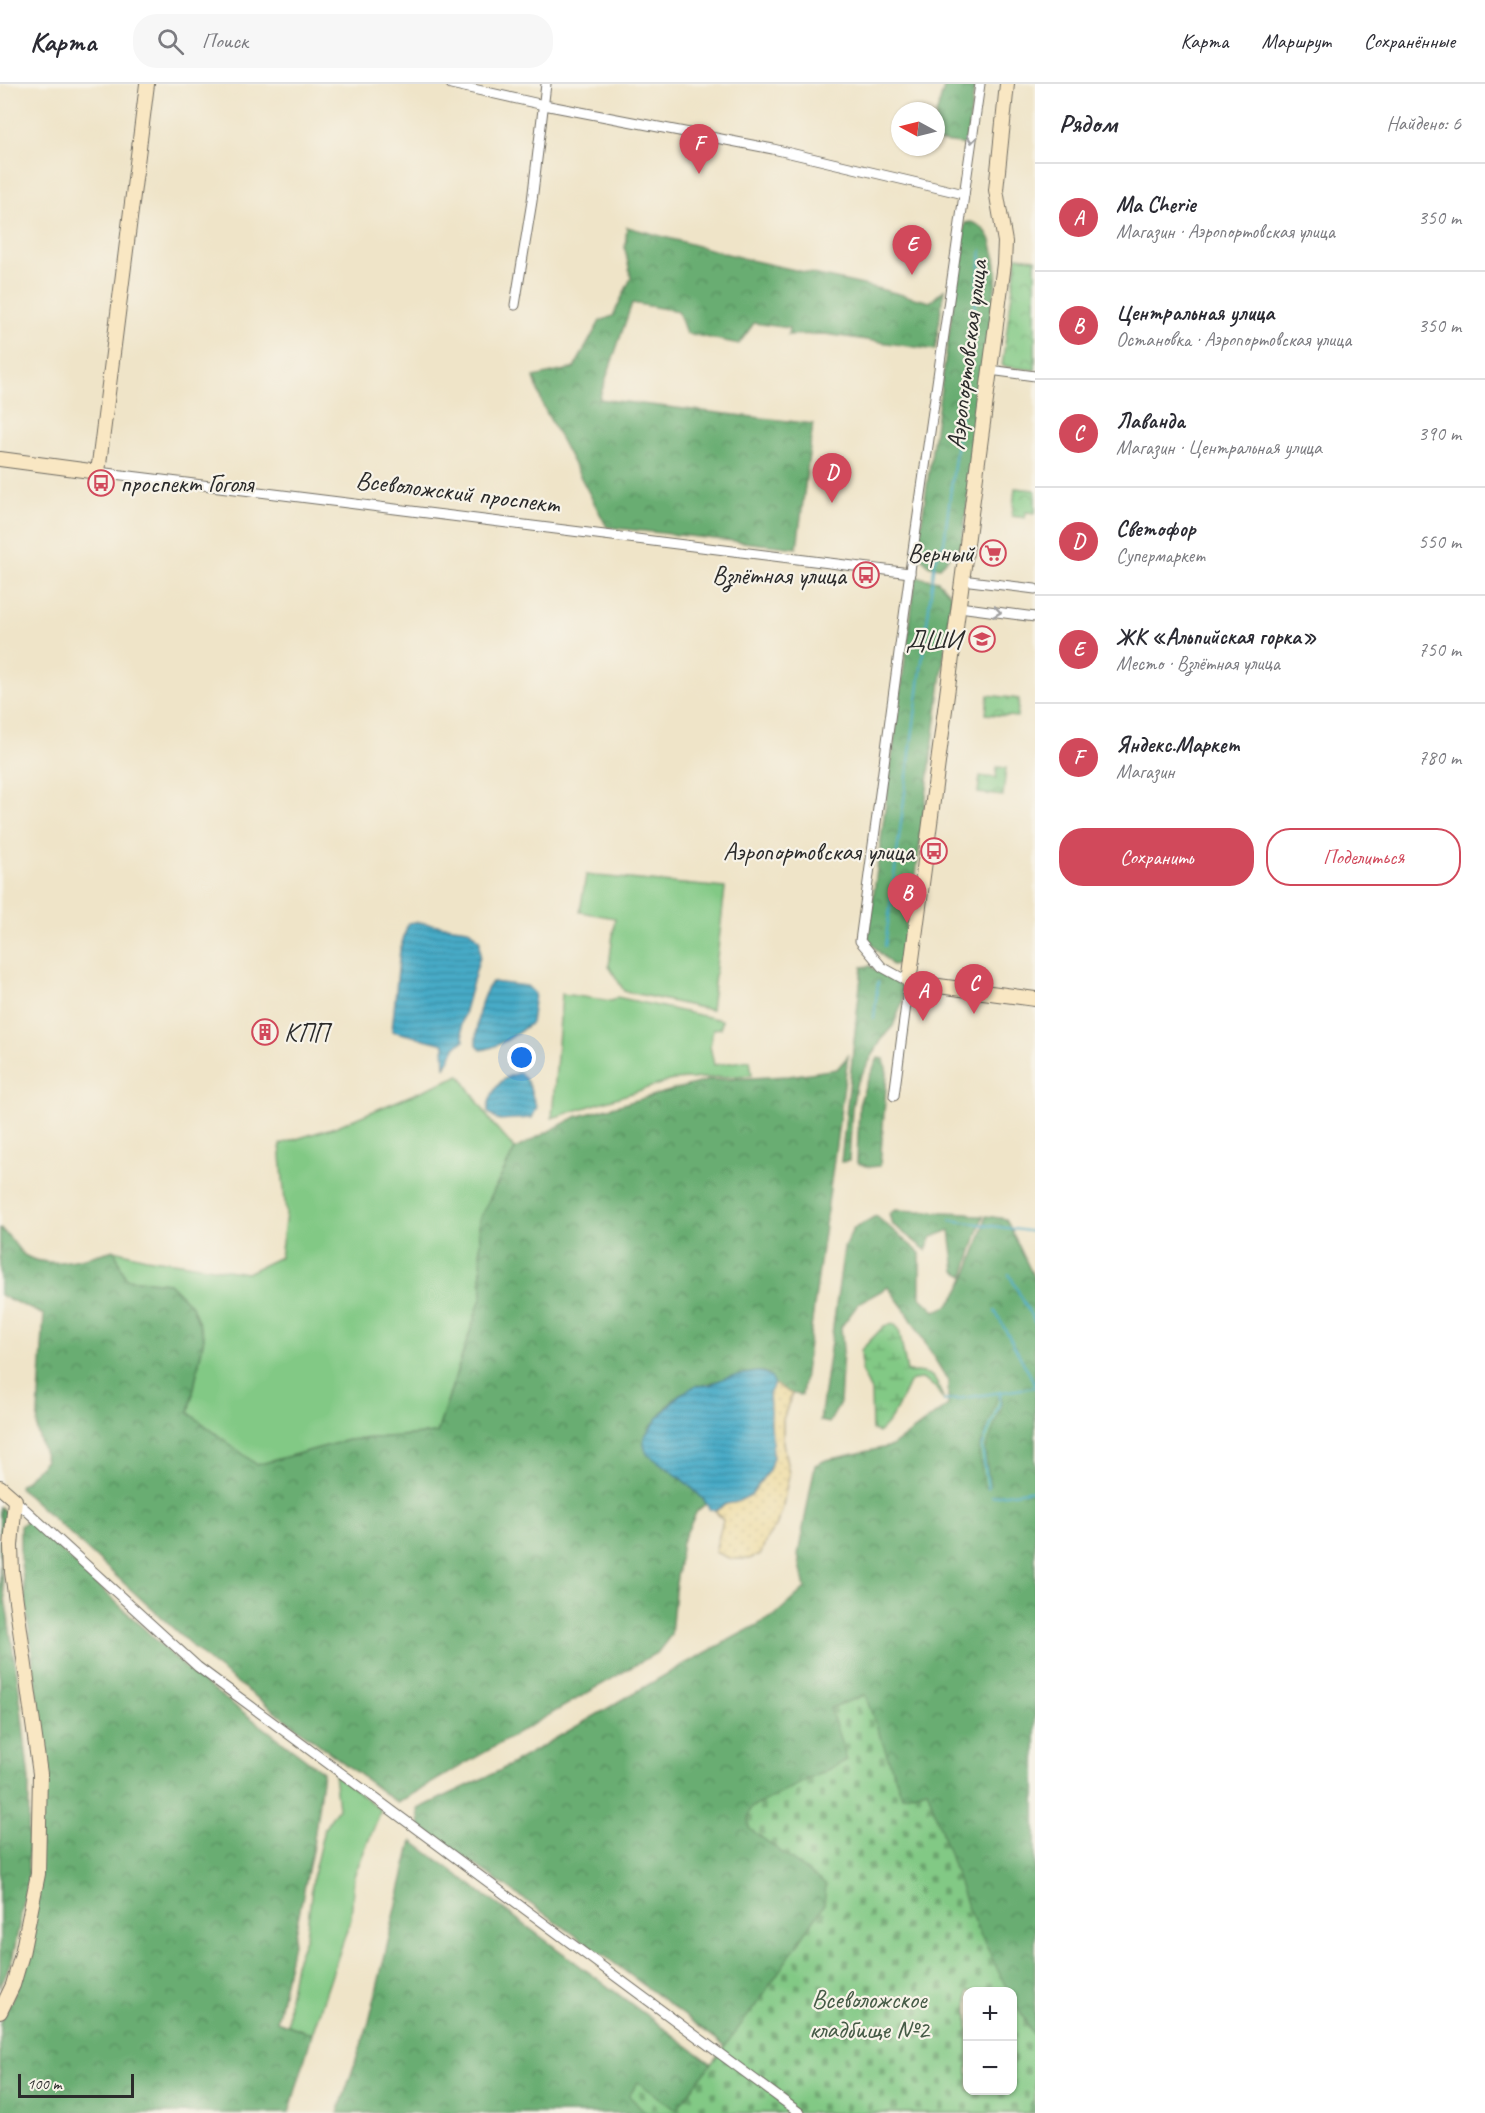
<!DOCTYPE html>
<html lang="ru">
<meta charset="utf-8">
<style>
body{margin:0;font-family:Caveat,sans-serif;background:#f7f7f7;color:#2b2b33}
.controls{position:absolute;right:18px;bottom:18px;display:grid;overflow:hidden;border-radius:12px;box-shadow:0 2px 4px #0004}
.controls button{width:54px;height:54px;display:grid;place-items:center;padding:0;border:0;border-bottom:2px solid #e1e1e2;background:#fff;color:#2b2b33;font:30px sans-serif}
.compass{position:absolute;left:891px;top:18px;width:54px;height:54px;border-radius:50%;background:#fff;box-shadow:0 2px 4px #0004;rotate:277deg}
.scale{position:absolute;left:18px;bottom:15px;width:116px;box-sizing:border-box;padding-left:6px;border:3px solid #2b2b2b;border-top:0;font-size:16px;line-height:21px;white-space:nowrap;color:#2b2b2b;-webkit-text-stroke:4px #f7f3e8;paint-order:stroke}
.you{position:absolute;left:522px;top:974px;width:21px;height:21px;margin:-15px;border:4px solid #fff;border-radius:50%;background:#1a73e8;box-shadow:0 0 0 9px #1a73e833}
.badge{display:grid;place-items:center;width:39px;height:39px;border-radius:50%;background:#d1495b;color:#fff;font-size:20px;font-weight:700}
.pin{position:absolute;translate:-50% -50px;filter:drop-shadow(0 2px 3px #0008)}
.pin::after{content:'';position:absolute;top:32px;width:21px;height:18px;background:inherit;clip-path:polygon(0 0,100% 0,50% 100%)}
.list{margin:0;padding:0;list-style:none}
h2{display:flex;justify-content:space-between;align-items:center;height:78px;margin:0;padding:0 24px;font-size:26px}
h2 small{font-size:20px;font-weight:400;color:#7c7c81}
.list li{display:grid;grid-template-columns:39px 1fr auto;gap:18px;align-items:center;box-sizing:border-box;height:108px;padding:0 24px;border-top:2px solid #e1e1e2}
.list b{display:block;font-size:22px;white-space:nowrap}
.list p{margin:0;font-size:20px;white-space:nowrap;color:#7c7c81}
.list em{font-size:20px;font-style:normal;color:#7c7c81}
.actions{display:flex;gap:12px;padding:18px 24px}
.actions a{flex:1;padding:14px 0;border:2px solid #d1495b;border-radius:24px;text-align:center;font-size:21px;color:#d1495b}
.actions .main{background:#d1495b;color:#fff}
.icon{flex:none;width:33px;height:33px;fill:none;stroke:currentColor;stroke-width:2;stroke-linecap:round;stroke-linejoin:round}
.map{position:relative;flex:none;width:1035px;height:2029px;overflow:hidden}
header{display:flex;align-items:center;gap:36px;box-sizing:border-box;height:84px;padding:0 30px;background:#fff;border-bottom:2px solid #e1e1e2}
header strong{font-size:28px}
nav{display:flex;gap:33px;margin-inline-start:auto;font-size:21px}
.search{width:420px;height:54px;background:#f7f7f7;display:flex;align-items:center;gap:15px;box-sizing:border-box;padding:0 21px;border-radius:24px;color:#7c7c81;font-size:22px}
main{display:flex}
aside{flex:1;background:#fff}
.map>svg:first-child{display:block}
.grass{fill:#82c985;stroke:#567a58;stroke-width:1.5}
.forest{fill:url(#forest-crowns);stroke:#4a6c4e;stroke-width:1.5;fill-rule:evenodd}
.wetland{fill:url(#wetland-marsh);stroke:#567a58;stroke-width:1.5}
.sand{fill:url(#sand-dots);stroke:#8c8264;stroke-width:1.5}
.cemetery{fill:url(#cemetery-stones);stroke:#567a58;stroke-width:1.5}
.park{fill:url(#park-crowns);stroke:#567a58;stroke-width:1.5}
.water{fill:url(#water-rules);stroke:#396b79;stroke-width:1.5}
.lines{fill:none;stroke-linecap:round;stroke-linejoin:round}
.stream{stroke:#47abc7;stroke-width:2}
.street-casing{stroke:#706c62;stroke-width:11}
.secondary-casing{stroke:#706c62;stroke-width:16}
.street{stroke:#fff;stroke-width:9}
.secondary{stroke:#f9e7c3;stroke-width:14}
.oneway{stroke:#a0a0a0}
.labels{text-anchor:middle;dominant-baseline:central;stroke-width:4.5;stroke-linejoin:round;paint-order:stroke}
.street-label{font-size:26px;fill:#2b2b2b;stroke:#f7f3e8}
.poi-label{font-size:26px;fill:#2b2b2b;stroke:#f7f3e8;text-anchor:end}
.park-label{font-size:26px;fill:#455a46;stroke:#f7f3e8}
</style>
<header>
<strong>Карта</strong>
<div class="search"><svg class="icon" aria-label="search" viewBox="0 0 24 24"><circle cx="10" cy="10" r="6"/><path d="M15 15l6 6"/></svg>Поиск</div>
<nav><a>Карта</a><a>Маршрут</a><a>Сохранённые</a></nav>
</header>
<main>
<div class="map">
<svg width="1035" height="2029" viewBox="0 0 1035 2029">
<defs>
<pattern id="forest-crowns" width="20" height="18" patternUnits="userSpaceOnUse" patternTransform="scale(1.5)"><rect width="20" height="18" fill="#69ad72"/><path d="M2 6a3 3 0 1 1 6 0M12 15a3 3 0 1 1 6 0" fill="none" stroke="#578d5e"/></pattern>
<pattern id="wetland-marsh" width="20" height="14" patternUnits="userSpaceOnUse" patternTransform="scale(1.5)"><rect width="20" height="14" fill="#82c985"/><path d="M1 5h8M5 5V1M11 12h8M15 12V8" fill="none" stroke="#6ba36d"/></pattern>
<pattern id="sand-dots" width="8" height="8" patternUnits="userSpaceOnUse" patternTransform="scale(1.5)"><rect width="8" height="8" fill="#eeda9e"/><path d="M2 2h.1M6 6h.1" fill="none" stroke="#cb8" stroke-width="1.8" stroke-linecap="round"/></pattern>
<pattern id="cemetery-stones" width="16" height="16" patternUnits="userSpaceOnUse" patternTransform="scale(1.5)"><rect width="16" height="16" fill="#82c985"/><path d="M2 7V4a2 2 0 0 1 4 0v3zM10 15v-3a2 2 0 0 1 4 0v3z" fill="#6ba36d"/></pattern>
<pattern id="park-crowns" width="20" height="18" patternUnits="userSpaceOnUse" patternTransform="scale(1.5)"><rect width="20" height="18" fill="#82c985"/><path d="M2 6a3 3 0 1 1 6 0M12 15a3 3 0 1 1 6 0" fill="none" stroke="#6ba36d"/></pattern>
<pattern id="water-rules" width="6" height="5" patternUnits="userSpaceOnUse" patternTransform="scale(1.5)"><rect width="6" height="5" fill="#47abc7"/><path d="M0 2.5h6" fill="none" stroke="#3b8ba2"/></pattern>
</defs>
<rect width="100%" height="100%" fill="#f7f3e8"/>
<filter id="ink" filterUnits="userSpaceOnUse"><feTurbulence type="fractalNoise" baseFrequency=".0167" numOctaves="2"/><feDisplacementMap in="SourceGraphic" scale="12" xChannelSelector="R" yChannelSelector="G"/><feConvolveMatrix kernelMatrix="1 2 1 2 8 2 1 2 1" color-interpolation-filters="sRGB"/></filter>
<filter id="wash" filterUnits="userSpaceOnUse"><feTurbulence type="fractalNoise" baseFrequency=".008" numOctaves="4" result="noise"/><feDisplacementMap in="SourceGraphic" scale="24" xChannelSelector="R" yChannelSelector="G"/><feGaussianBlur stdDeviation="1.35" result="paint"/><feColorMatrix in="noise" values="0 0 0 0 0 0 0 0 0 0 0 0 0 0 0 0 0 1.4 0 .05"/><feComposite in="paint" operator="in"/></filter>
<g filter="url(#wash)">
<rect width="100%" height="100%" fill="#efe4c8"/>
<g class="grass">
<polygon points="586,791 725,804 711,926 624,907 609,882 615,834 580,828"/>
<polygon points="562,910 612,917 617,913 722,936 721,944 713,945 710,962 714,981 750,976 752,991 673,996 552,1034"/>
<polygon points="460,991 492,1039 515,1065 479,1136 482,1211 437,1349 348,1356 257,1381 189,1329 204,1253 169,1199 126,1195 114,1166 146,1174 247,1189 280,1173 286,1130 280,1060 335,1043"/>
<polygon points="334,1690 381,1726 354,1792 351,1834 312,1950 288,1941 289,1914 295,1880 306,1852 314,1787 324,1745 338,1724"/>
</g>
<g class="forest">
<polygon points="945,0 975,0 966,61 936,57 936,31"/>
<path d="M971,138C995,146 993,166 997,189L962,460L940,483L930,482L917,470L965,139Z"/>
<polygon points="627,143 750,176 872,203 930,218 944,206 935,266 825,250 788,251 789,244 754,239 739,260 686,249 678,227 632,219 599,315 813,340 797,464 607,443 543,322 534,293 574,284 600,237 613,232 631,194 625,165"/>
<path d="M916,493L938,497L952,512L913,813C903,835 907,856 904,879L892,881C884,872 872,864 868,853Z"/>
<polygon points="870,882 902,902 903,917 893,942 883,953 856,1001 852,1024 849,1077 841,1078 862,883"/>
<path d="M848,972L802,1311C792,1310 778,1307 773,1298C771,1294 770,1290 764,1288C754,1285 689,1304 680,1310C666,1321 655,1338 644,1353L648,1370L690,1402L707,1419L697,1427L682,1458L675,1507L671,1551L658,1568L397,1719L211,1579L19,1403L46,1376L37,1347L44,1231L0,1211V1145C12,1152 18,1168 26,1172C51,1186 88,1173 114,1166L126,1195L169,1199L192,1222L204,1253L189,1329L257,1381L348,1356L437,1349L482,1211L479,1136L515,1065L576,1033L709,996L789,992L837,985Z"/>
<polygon points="878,974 884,975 887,989 880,1082 869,1083 857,1079 859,1021 866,1000"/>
<polygon points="895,1126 968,1129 975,1132 983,1132 964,1192 955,1187 950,1146 932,1153 926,1166 892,1140 889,1130"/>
<path d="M876,1132L920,1169V1213L935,1227C939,1225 945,1224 948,1221C963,1209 982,1151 986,1132L1006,1135L1035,1196V2029H815L606,1873L420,1742L418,1725L501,1686L679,1583L774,1532L805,1504L798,1471L815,1381L826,1376L892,1362L948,1321V1297L908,1230L888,1203L859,1219L841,1243L843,1266L840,1319L829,1339L820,1337L844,1164L853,1145ZM968,1908H1012V2006H968Z"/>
<polygon points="0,1423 7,1429 0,1480 19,1605 29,1696 28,1796 13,1872 0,1904"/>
<polygon points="28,1435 191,1589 323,1688 313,1762 277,1937 312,1950 289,2029 0,2029 0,1939 20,1898 46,1690 20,1470 20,1442"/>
<polygon points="412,1757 778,2029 338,2029 369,1938"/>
</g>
<g class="wetland">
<path d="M894,1240L899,1245L907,1288C934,1287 935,1292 944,1317L935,1303L922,1295L913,1296L909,1299C901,1316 893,1337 878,1349L872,1345L871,1308L862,1287L861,1266L884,1242Z"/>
<polygon points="1000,1312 1002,1315 1001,1324 985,1367 990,1401 988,1404 984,1402 979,1366 997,1315"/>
</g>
<polygon class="sand" points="774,1300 792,1310 783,1335 783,1359 789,1390 782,1427 776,1442 766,1456 761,1470 749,1475 731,1475 715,1468 723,1436 715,1427 726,1420 737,1418 751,1411 769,1386 773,1373 769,1310"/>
<polygon class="cemetery" points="865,1611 902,1712 927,1705 967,1823 1008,1907 968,1908 968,2006 1012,2006 1013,1916 1035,1953 1035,2015 1031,2019 1029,2029 647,2029 629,2012 638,1998 676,2026 759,1917 824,1821 826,1801 749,1744 748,1734 751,1724 847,1676 830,1624"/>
<g class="park">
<polygon points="1017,173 1035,175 1035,286 1002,282"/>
<polygon points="1015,404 1035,406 1035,429 1026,428 1025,434 1012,432"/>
<polygon points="988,611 1019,615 1017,633 986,630"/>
<polygon points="997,683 1006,684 1003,712 978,709 980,692 996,694"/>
</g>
<g class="water">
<polygon points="415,838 468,845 480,857 480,872 461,941 464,957 456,962 445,984 444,960 392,947 400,866 408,839"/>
<path d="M492,898L527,902L535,910L531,939C516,950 499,964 481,966L476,959C477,938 478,916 492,898Z"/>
<path d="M520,989C533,1002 529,1009 537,1023L532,1034L497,1036L488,1028C487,1017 496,1000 506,994C510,991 516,990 520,989Z"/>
<path d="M758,1288C767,1289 771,1291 774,1300L769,1310L773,1373L769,1386L751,1411L737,1418L726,1420L715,1427L709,1425C705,1410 662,1380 647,1370L644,1362V1353L658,1334L679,1311L695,1302L709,1301L727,1293Z"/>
</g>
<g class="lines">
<g class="stream">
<polyline points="885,862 935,477 944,459 982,166"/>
<polyline points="874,934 878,898"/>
<polyline points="950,1136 1035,1148"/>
<polyline points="1009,1190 1035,1239"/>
<polyline points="995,1227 1035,1300"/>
<polyline points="944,1317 1035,1303"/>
<polyline points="988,1404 982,1364 1000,1318 1000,1308"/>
<polyline points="992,1412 1035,1406"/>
</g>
</g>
</g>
<g filter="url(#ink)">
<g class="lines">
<g class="street-casing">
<g id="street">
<polyline points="451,0 544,21 773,65 964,110"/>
<polyline points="515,221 532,117 546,0"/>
<polyline points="990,286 1035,292"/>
<polyline points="98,388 910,489"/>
<polyline points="962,496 1035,505"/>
<polyline points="959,523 1035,533"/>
<polyline points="894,1012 909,898 882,883 860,857 911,480 980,0"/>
<polyline points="15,1416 198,1583 800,2029"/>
</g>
</g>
<g class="secondary-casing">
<g id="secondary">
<polyline points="1007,0 996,106 1005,158 1004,180 909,898 1035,915"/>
<polyline points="0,375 98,388 147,0"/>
<polyline points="0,1403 15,1416 11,1462 12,1488 40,1690 38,1790 22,1870 13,1901 0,1928"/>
</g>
</g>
<use href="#street" class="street"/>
<use href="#secondary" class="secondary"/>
</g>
<defs><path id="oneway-chevron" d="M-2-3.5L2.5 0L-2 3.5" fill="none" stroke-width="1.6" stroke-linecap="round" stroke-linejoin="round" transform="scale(1.5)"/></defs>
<g class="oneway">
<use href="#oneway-chevron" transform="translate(972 55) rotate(98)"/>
<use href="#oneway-chevron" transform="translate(997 528) rotate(8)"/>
</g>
</g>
<defs>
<g id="bus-ring" transform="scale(1.35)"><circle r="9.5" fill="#f7f3e8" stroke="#d1495b" stroke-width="1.5"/><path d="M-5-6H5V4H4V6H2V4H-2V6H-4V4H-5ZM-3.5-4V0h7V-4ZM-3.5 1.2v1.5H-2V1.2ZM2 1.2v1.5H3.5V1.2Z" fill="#d1495b"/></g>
<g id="supermarket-ring" transform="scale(1.35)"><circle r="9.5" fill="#f7f3e8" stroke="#d1495b" stroke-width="1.5"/><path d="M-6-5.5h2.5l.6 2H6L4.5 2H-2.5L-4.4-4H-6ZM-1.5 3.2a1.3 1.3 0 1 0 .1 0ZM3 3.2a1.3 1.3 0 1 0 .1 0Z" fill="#d1495b"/></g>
<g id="school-ring" transform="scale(1.35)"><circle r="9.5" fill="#f7f3e8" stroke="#d1495b" stroke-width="1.5"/><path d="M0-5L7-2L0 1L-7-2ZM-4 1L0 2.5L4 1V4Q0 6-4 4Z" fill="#d1495b"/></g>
<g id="building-ring" transform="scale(1.35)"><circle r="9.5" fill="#f7f3e8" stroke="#d1495b" stroke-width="1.5"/><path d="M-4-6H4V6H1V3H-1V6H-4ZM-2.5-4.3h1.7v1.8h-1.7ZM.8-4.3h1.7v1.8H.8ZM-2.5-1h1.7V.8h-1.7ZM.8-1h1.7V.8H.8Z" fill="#d1495b"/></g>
</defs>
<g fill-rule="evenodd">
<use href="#bus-ring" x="101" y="399"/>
<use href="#supermarket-ring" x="993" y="469"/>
<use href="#bus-ring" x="866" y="491"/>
<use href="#school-ring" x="982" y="555"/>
<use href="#bus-ring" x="934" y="767"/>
<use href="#building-ring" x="265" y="948"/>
</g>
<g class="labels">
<g class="street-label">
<text transform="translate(967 271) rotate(-83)">Аэропортовская улица</text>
<text transform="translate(458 408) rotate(7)">Всеволожский проспект</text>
</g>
<g class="poi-label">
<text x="120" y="399" text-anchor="start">проспект Гоголя</text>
<text x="974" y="469">Верный</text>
<text x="846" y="491">Взлётная улица</text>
<text x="962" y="555">ДШИ</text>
<text x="914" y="767">Аэропортовская улица</text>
<text x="284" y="948" text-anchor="start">КПП</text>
</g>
<g class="park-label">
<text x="869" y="1915">Всеволожское<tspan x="869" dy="30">кладбище №2</tspan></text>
</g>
</g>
</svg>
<div class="controls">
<button>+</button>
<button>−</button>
</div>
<svg class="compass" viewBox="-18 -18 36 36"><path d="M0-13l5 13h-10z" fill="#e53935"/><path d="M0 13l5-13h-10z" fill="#7c7c81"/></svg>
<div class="scale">100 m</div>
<div class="you"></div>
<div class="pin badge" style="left:923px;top:937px">A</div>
<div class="pin badge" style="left:907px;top:839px">B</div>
<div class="pin badge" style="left:974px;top:930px">C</div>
<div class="pin badge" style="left:832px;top:419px">D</div>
<div class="pin badge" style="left:912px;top:191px">E</div>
<div class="pin badge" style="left:699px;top:90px">F</div>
</div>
<aside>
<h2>Рядом<small>Найдено: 6</small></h2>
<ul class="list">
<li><span class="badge">A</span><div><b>Ma Cherie</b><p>Магазин · Аэропортовская улица</p></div><em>350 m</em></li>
<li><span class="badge">B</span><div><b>Центральная улица</b><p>Остановка · Аэропортовская улица</p></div><em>350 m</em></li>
<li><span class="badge">C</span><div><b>Лаванда</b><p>Магазин · Центральная улица</p></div><em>390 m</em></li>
<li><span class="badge">D</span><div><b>Светофор</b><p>Супермаркет</p></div><em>550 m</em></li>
<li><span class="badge">E</span><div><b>ЖК «Альпийская горка»</b><p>Место · Взлётная улица</p></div><em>750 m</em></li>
<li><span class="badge">F</span><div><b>Яндекс.Маркет</b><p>Магазин</p></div><em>780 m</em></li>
</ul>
<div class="actions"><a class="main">Сохранить</a><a>Поделиться</a></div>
</aside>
</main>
